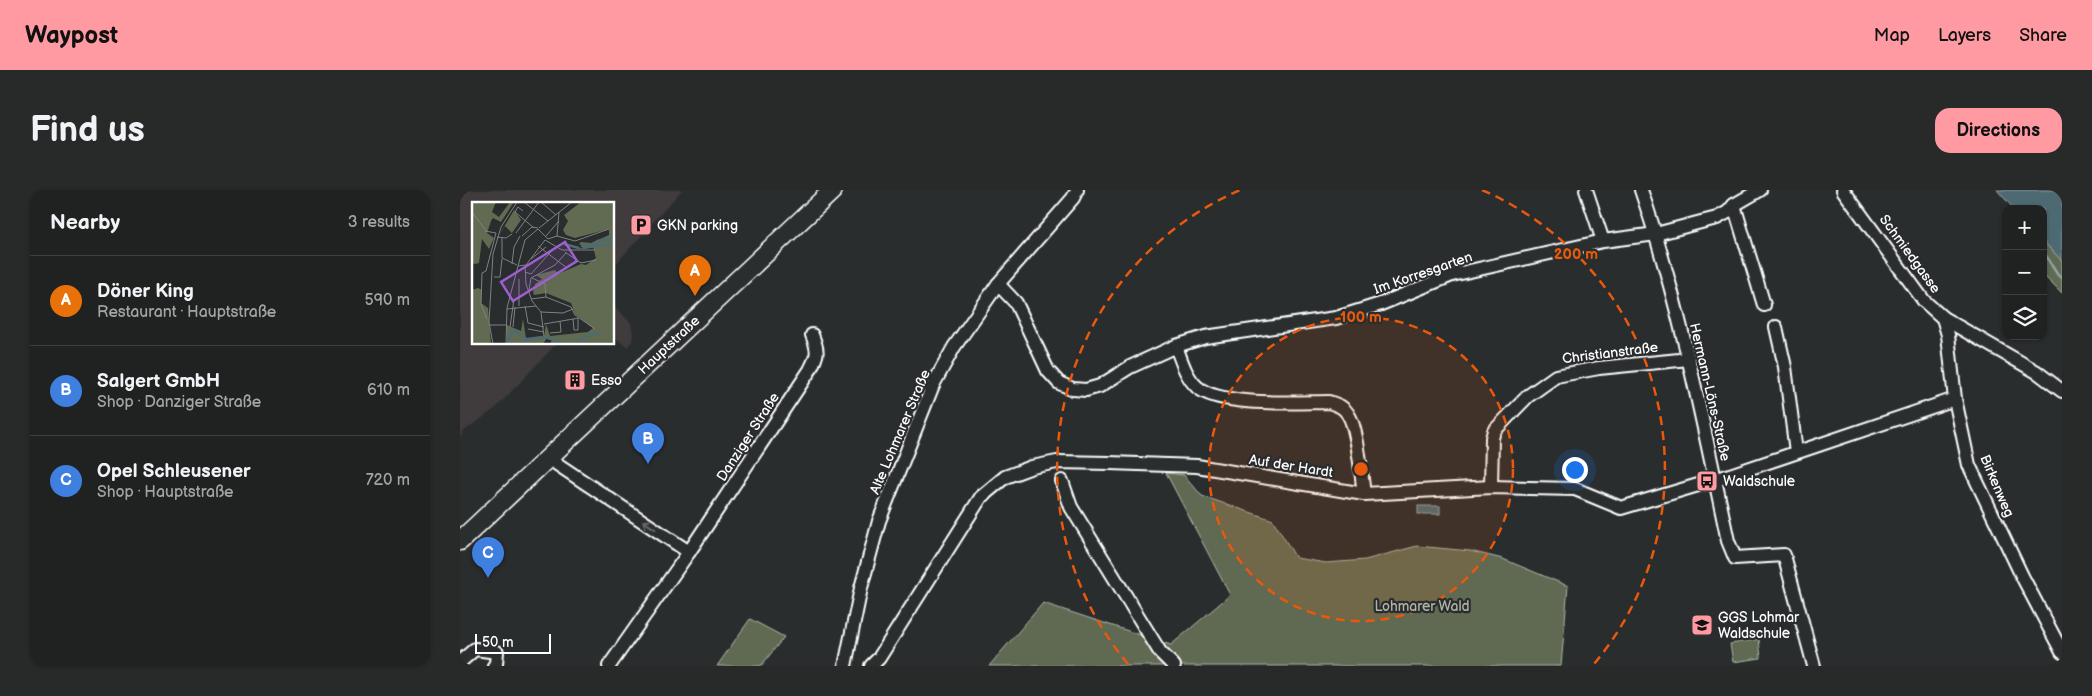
<!DOCTYPE html>
<meta charset="utf-8">
<style>
body{margin:0;font-family:"Balsamiq Sans",sans-serif;background:#282a2a;color:#f1f3f6}
.controls{position:absolute;right:15px;top:15px;display:grid;overflow:hidden;border-radius:10px;box-shadow:0 1px 4px #0004}
.controls button{width:45px;height:45px;display:grid;place-items:center;padding:0;border:0;border-bottom:1px solid #3d3f40;background:#202222;color:#f1f3f6;font:25px sans-serif}
.scale{position:absolute;left:15px;bottom:12px;width:76px;box-sizing:border-box;padding-left:5px;border:2px solid #fff;border-top:0;font-size:14px;line-height:18px;white-space:nowrap;color:#fff;-webkit-text-stroke:4px #2a2d2e;paint-order:stroke}
.you{position:absolute;left:1114px;top:279px;width:18px;height:18px;margin:-12px;border:4px solid #fff;border-radius:50%;background:#1a73e8;box-shadow:0 0 0 8px #1a73e833}
.badge{display:grid;place-items:center;width:32px;height:32px;border-radius:50%;background:#ff9aa2;color:#fff;font-size:16px;font-weight:700}
.pin{position:absolute;translate:-50% -41px;filter:drop-shadow(0 1px 2px #0008)}
.pin::after{content:'';position:absolute;top:26px;width:18px;height:15px;background:inherit;clip-path:polygon(0 0,100% 0,50% 100%)}
.list{margin:0;padding:0;list-style:none}
h2{display:flex;justify-content:space-between;align-items:center;height:65px;margin:0;padding:0 20px;font-size:21px}
h2 small{font-size:16px;font-weight:400;color:#a2a4a5}
.list li{display:grid;grid-template-columns:32px 1fr auto;gap:15px;align-items:center;box-sizing:border-box;height:90px;padding:0 20px;border-top:1px solid #3d3f40}
.list b{display:block;font-size:19px;white-space:nowrap}
.list p{margin:0;font-size:16px;white-space:nowrap;color:#a2a4a5}
.list em{font-size:16px;font-style:normal;color:#a2a4a5}
.icon{flex:none;width:28px;height:28px;fill:none;stroke:currentColor;stroke-width:2;stroke-linecap:round;stroke-linejoin:round}
.map{position:relative;flex:none;width:1602px;height:476px;overflow:hidden;border-radius:15px}
header{display:flex;align-items:center;gap:30px;box-sizing:border-box;height:70px;padding:0 25px;background:#ff9aa2;color:#111}
header strong{font-size:24px}
nav{display:flex;gap:28px;margin-inline-start:auto;font-size:18px}
.intro{display:flex;align-items:center;justify-content:space-between;box-sizing:border-box;height:120px;padding:0 30px}
h1{margin:0;font-size:35px}
.button{padding:12px 22px;border-radius:15px;background:#ff9aa2;color:#111;font-size:18px;font-weight:700}
main{display:flex;gap:30px;padding:0 30px}
aside{flex:1;background:#202222;border-radius:15px;box-shadow:0 1px 4px #0004}
.map>svg:first-child{display:block}
.built{fill:#3f3b3c}
.green{fill:#606b52;stroke:#b0b5a8}
.water{fill:#4e6b72;stroke:#95a6aa}
.lines{fill:none;stroke-linecap:round;stroke-linejoin:round}
.stream{stroke:#95a6aa;stroke-width:3}
.street-casing{stroke:#fff;stroke-width:16}
.secondary-casing{stroke:#fff;stroke-width:21}
.street{stroke:#2a2d2e;stroke-width:12}
.secondary{stroke:#2a2d2e;stroke-width:18}
.oneway{stroke:#6a6c6d}
.ring{fill:none;stroke:#e8590c;stroke-width:2.5;stroke-dasharray:9 6}
.labels{text-anchor:middle;dominant-baseline:central;stroke-width:4.5;stroke-linejoin:round;paint-order:stroke}
.poi-label{font-size:14px;fill:#fff;stroke:#2a2d2e;text-anchor:start}
.street-label{font-size:14px;fill:#fff;stroke:#2a2d2e}
.park-label{font-size:14px;fill:#b0b5a8;stroke:#2a2d2e}
.inset-river{fill:none;stroke:#4e6b72;stroke-width:2.5}
.inset-road{fill:none;stroke:#7f8182;stroke-width:1}
.view{fill:#9c61cf;fill-opacity:0.15;stroke:#9c61cf;stroke-width:2.5}
.inset-edge{fill:none;stroke:#fff;stroke-width:2.5}
.centre{fill:#e8590c;stroke:#2a2d2e;stroke-width:2.5}
.ring-label{font-size:15px;text-anchor:middle;font-weight:bold;fill:#e8590c;stroke:#2a2d2e;stroke-width:4.5;stroke-linejoin:round;paint-order:stroke}
</style>
<header>
<strong>Waypost</strong>
<nav><a>Map</a><a>Layers</a><a>Share</a></nav>
</header>
<div class="intro"><h1>Find us</h1><a class="button">Directions</a></div>
<main>
<aside>
<h2>Nearby<small>3 results</small></h2>
<ul class="list">
<li><span class="badge" style="background:#e8710a">A</span><div><b>Döner King</b><p>Restaurant · Hauptstraße</p></div><em>590 m</em></li>
<li><span class="badge" style="background:#3f7fe0">B</span><div><b>Salgert GmbH</b><p>Shop · Danziger Straße</p></div><em>610 m</em></li>
<li><span class="badge" style="background:#3f7fe0">C</span><div><b>Opel Schleusener</b><p>Shop · Hauptstraße</p></div><em>720 m</em></li>
</ul>
</aside>
<div class="map">
<svg width="1602" height="476" viewBox="0 0 1602 476">
<rect width="100%" height="100%" fill="#2a2d2e"/>
<filter id="ink" filterUnits="userSpaceOnUse"><feTurbulence type="fractalNoise" baseFrequency=".02" numOctaves="2"/><feDisplacementMap in="SourceGraphic" scale="10" xChannelSelector="R" yChannelSelector="G"/><feConvolveMatrix kernelMatrix="1 2 1 2 8 2 1 2 1" color-interpolation-filters="sRGB"/></filter>
<g filter="url(#ink)">
<g class="built">
<polygon points="0,0 222,0 154,76 154,14 14,14 14,154 96,154 36,218 4,241 0,247"/>
<polygon points="154,116 171,133 173,145 172,151 167,157 154,147"/>
</g>
<g class="green">
<polygon points="1583,51 1602,71 1602,103 1583,84"/>
<polygon points="706,283 724,285 742,306 813,330 836,368 866,373 905,370 957,356 1010,361 1043,369 1108,396 1101,476 529,476 583,413 711,455 770,405"/>
<polygon points="290,429 324,447 301,476 257,476"/>
<polygon points="1299,449 1301,468 1273,472 1270,454"/>
</g>
<g class="water">
<polygon points="1537,0 1602,0 1602,71 1583,51 1583,19 1554,19"/>
<rect x="958" y="316" width="22" height="8"/>
</g>
<g class="lines">
<polyline class="stream" points="1583,61 1598,85 1602,87"/>
<g class="street-casing">
<g id="street">
<polyline points="1126,0 1143,51"/>
<path d="M1181,0C1220,114 1243,234 1268,351L1275,368L1324,365L1354,476"/>
<polyline points="1383,0 1464,111 1483,128 1577,182 1602,201"/>
<polyline points="1274,15 1304,115"/>
<polyline points="538,94 556,113 588,181 599,193 613,199 626,200 640,196 670,177 716,156 745,147 876,128 921,114 992,85 1143,51 1196,44 1241,32 1257,28 1268,22 1274,15 1300,0"/>
<polyline points="1483,128 1488,145 1495,209 1509,275 1562,386 1602,462"/>
<polyline points="1316,137 1325,177 1336,262"/>
<path d="M716,156C721,170 726,187 737,197C760,217 837,212 869,212C877,215 883,216 888,224C898,239 901,284 904,304"/>
<polyline points="88,268 229,362"/>
<polyline points="602,291 611,317 700,462 714,476"/>
<polyline points="1031,297 1032,248 1034,241 1068,206 1096,186 1139,178 1229,169"/>
<polyline points="0,472 15,459 37,462 36,474 34,476"/>
<path d="M149,476L229,362L350,180C358,164 359,162 352,145"/>
<polyline points="385,476 401,398 419,331 473,195 494,157 538,94 613,8 617,0"/>
<polyline points="411,476 419,468 521,307 545,287 572,277 597,272 649,273 737,276 904,304 1031,297 1115,299 1161,318 1255,290 1495,209"/>
</g>
</g>
<g class="secondary-casing">
<polyline id="secondary" points="0,351 373,0"/>
</g>
<use href="#street" class="street"/>
<use href="#secondary" class="secondary"/>
</g>
<defs><path id="oneway-shaft" d="M-6 0H5M1.5-3L5.5 0L1.5 3" fill="none" stroke-width="1.6" stroke-linecap="round" stroke-linejoin="round" transform="scale(1.25)"/></defs>
<use class="oneway" href="#oneway-shaft" transform="translate(189 335) rotate(-146)"/>
</g>
<circle cx="901" cy="279" r="152" fill="#e8590c" fill-opacity=".12"/>
<g class="ring">
<circle cx="901" cy="279" r="152"/>
<path d="M668 474A304 304 0 0 1 780 0M1022 0A304 304 0 0 1 1134 474"/>
</g>
<defs>
<g id="parking-square" transform="scale(1.125)"><rect x="-9" y="-9" width="18" height="18" rx="4" fill="#ff9aa2" stroke="#2a2d2e"/><path d="M-3.5-5.5H1a3.5 3.5 0 0 1 0 7H-1V5.5H-3.5ZM-1-3.4V-.6H.8a1.4 1.4 0 0 0 0-2.8Z" fill="#111"/></g>
<g id="building-square" transform="scale(1.125)"><rect x="-9" y="-9" width="18" height="18" rx="4" fill="#ff9aa2" stroke="#2a2d2e"/><path d="M-4-6H4V6H1V3H-1V6H-4ZM-2.5-4.3h1.7v1.8h-1.7ZM.8-4.3h1.7v1.8H.8ZM-2.5-1h1.7V.8h-1.7ZM.8-1h1.7V.8H.8Z" fill="#111"/></g>
<g id="bus-square" transform="scale(1.125)"><rect x="-9" y="-9" width="18" height="18" rx="4" fill="#ff9aa2" stroke="#2a2d2e"/><path d="M-5-6H5V4H4V6H2V4H-2V6H-4V4H-5ZM-3.5-4V0h7V-4ZM-3.5 1.2v1.5H-2V1.2ZM2 1.2v1.5H3.5V1.2Z" fill="#111"/></g>
<g id="school-square" transform="scale(1.125)"><rect x="-9" y="-9" width="18" height="18" rx="4" fill="#ff9aa2" stroke="#2a2d2e"/><path d="M0-5L7-2L0 1L-7-2ZM-4 1L0 2.5L4 1V4Q0 6-4 4Z" fill="#111"/></g>
</defs>
<g fill-rule="evenodd">
<use href="#parking-square" x="181" y="35"/>
<use href="#building-square" x="115" y="190"/>
<use href="#bus-square" x="1247" y="291"/>
<use href="#school-square" x="1242" y="435"/>
</g>
<g class="labels">
<g class="poi-label">
<text x="197" y="35">GKN parking</text>
<text x="131" y="190">Esso</text>
<text x="1263" y="291">Waldschule</text>
<text x="1258" y="427">GGS Lohmar<tspan x="1258" dy="16">Waldschule</tspan></text>
</g>
<g class="street-label">
<text transform="translate(1450 64) rotate(54)">Schmiedgasse</text>
<text transform="translate(963 83) rotate(-19)">Im Korresgarten</text>
<text transform="translate(209 155) rotate(-43)">Hauptstraße</text>
<text transform="translate(1150 163) rotate(-7)">Christianstraße</text>
<text transform="translate(1250 202) rotate(77)">Hermann-Löns-Straße</text>
<text transform="translate(440 242) rotate(-67)">Alte Lohmarer Straße</text>
<text transform="translate(288 247) rotate(-57)">Danziger Straße</text>
<text transform="translate(831 276) rotate(9)">Auf der Hardt</text>
<text transform="translate(1537 296) rotate(67)">Birkenweg</text>
</g>
<g class="park-label">
<text x="962" y="416">Lohmarer Wald</text>
</g>
</g>
<g transform="translate(12 12)">
<rect width="142" height="142" fill="#2a2d2e"/>
<path d="M0,0H24L20,10L27,15L38,0H42L29,20L21,16L19,19L15,31L22,36L17,47L10,37L7,61L3,62L0,61ZM47,0L42,8L49,18L40,31L33,24L26,35ZM109,0H142V142H78L80,138L75,136L71,142H35V123L49,129L51,117L54,137L72,135L74,122L78,134L116,130L121,126L103,112L99,101L74,91L62,93L61,90L63,82L70,77L64,73L83,68L86,72L109,62L114,63L124,56L121,45L108,47L90,41L109,46L112,45L107,42L109,40L119,41L137,33V27L103,36L94,33L91,28L96,19L92,13ZM6,86L10,88L9,101L16,106L19,142H0V88Z" fill="#606b52"/>
<path class="inset-river" d="M92,42L107,46M109,44L124,43L125,39L143,36M111,46L143,41M73,135L93,142M55,137L71,135M36,140L41,128L54,137L55,142M105,142L111,135L127,131"/>
<path class="inset-road" d="M52,0L76,19M69,0L84,13M51,9L46,5L43,10L62,26M0,10L15,30M67,26L100,0M66,27L76,37L85,34M13,29L24,31L14,69L10,71L9,102L15,117M44,31L67,0M50,34L60,25L66,26M74,34L87,19M85,34L103,39L137,27M85,34L87,10M25,35L34,36L40,32M30,36V56L45,63M73,38L90,48H123M66,44L95,66M93,50L109,61L124,58M59,57L74,45M40,62L42,45L48,34M46,64L54,63L73,38M46,64L53,38L66,27M53,64L54,82L60,99L69,110L72,135M53,70L59,72L83,45M22,75H28L30,57M60,76L73,82L74,95M47,77V104M57,88L59,76L83,63L94,51M59,97L74,95L99,105L103,113L123,127M53,104L56,121L72,125M35,107L64,104M69,110L91,111L101,107M101,117L102,128H106V117M72,122L107,116M18,123H34M38,125L42,97M41,125L43,105M56,127L72,130M78,131L89,130L88,119M21,142L17,120L21,52L29,25L45,0M34,142L35,106L46,64"/>
<path class="view" d="M93,40L105,59L41,99L29,80Z"/>
<rect width="142" height="142" class="inset-edge"/>
</g>
<circle cx="901" cy="279" r="8" class="centre"/>
<g class="ring-label">
<text x="1116" y="69">200 m</text>
<text x="901" y="132">100 m</text>
</g>
</svg>
<div class="controls">
<button>+</button>
<button>−</button>
<button><svg class="icon" aria-label="layers" viewBox="0 0 24 24"><path d="M12 4l9 5-9 5-9-5zM3 14l9 5 9-5"/></svg></button>
</div>
<div class="scale">50 m</div>
<div class="you"></div>
<div class="pin badge" style="left:235px;top:106px;background:#e8710a">A</div>
<div class="pin badge" style="left:188px;top:274px;background:#3f7fe0">B</div>
<div class="pin badge" style="left:28px;top:388px;background:#3f7fe0">C</div>
</div>
</main>
